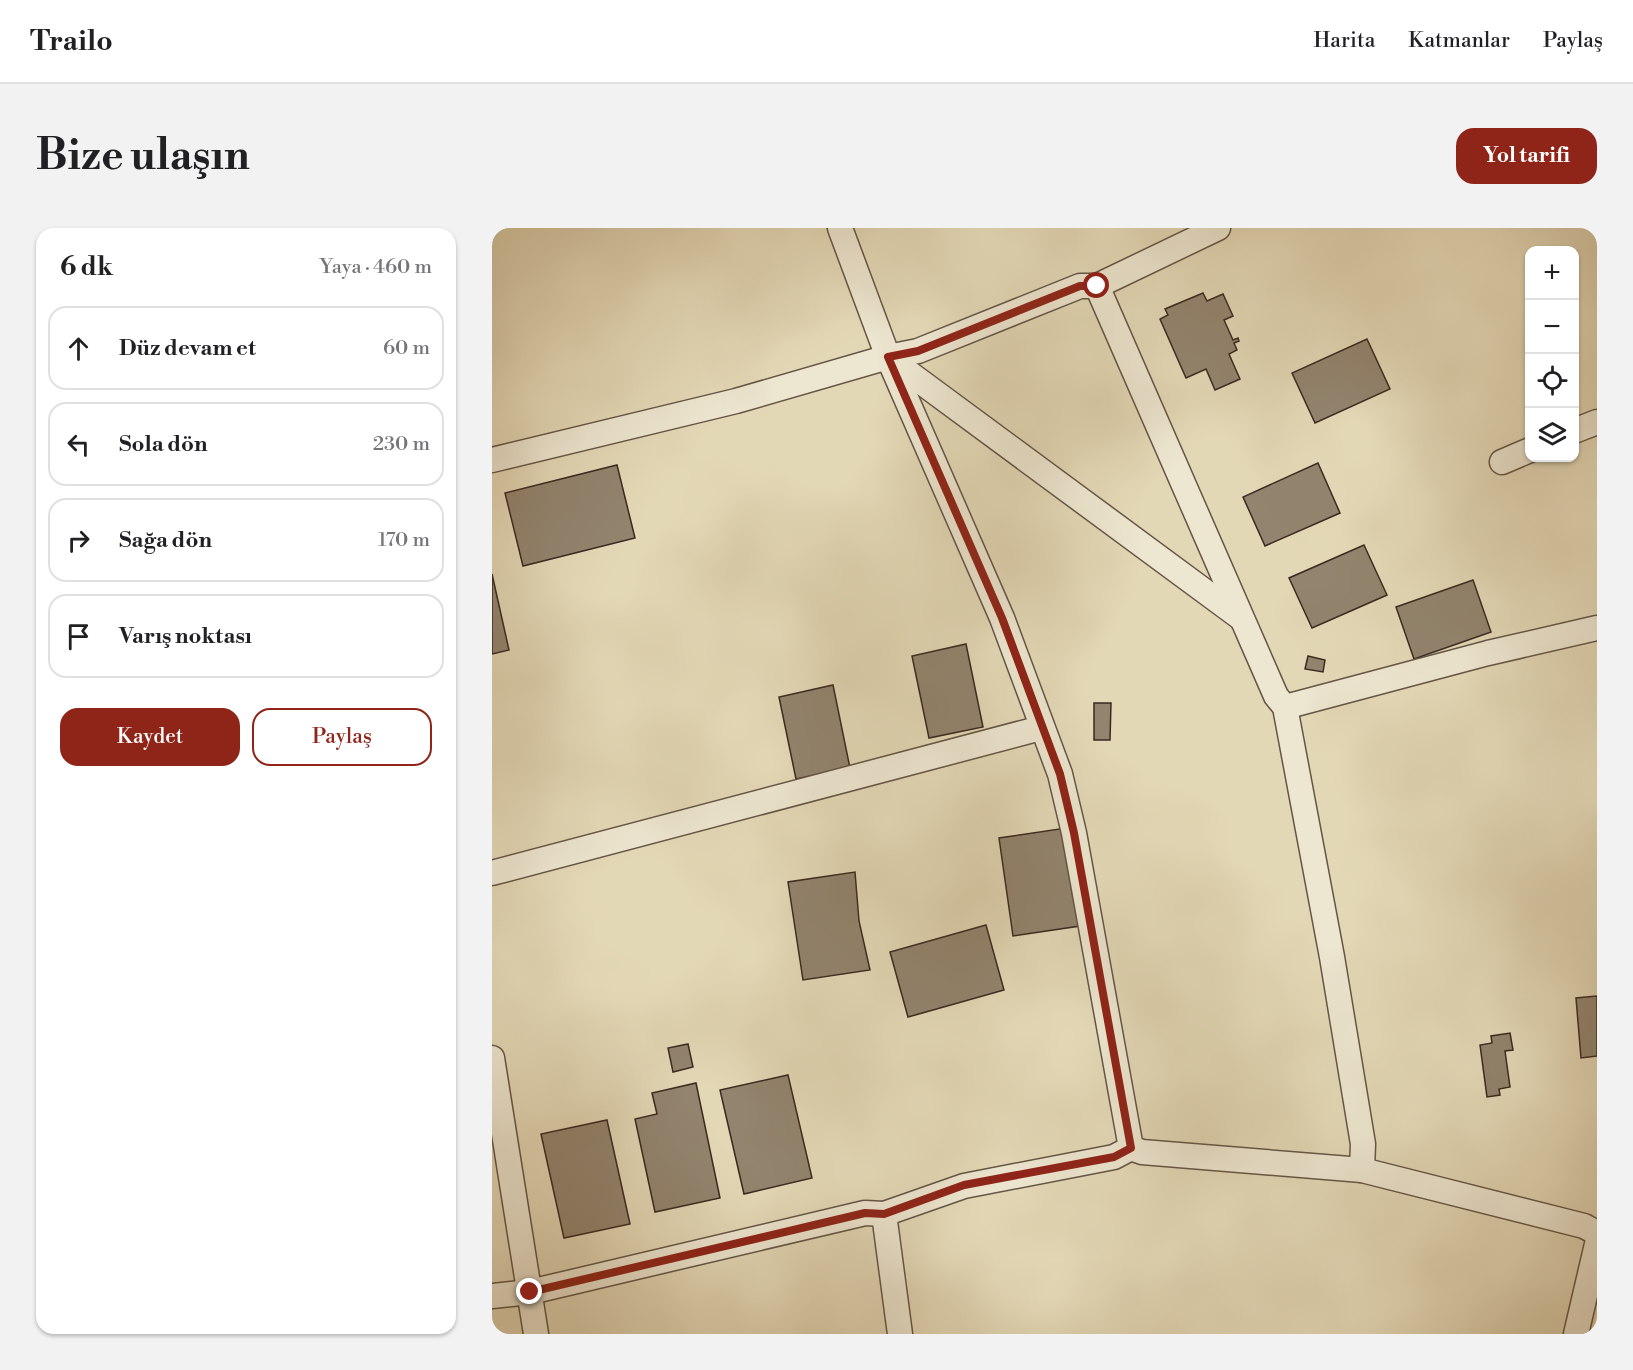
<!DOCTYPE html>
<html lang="tr">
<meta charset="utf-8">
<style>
body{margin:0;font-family:"Libre Bodoni",serif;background:#f2f2f2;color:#202124}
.controls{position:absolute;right:18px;top:18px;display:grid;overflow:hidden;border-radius:12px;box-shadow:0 2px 4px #0004}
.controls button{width:54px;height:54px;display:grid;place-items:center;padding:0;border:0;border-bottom:2px solid #e0e0e0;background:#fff;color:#202124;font:30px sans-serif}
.stop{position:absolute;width:18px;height:18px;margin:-14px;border:4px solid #8f2418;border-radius:50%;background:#fff}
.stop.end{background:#8f2418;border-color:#fff;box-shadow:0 2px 6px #0008}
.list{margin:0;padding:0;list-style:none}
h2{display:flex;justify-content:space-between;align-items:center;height:78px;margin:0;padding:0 24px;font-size:26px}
h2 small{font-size:20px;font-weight:400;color:#757577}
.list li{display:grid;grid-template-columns:39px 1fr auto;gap:18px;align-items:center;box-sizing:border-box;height:84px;margin:0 12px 12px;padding:0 12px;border:2px solid #e0e0e0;border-radius:18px}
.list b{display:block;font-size:22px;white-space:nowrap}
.list em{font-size:20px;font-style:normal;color:#757577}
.actions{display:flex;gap:12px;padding:18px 24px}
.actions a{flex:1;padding:14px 0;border:2px solid #8f2418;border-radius:18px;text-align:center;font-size:21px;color:#8f2418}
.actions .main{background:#8f2418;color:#fff}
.icon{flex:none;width:33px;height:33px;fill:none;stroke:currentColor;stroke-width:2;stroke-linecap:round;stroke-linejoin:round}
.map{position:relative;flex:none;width:1105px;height:1106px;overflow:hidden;border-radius:18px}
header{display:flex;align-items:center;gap:36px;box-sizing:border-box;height:84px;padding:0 30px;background:#fff;border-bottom:2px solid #e0e0e0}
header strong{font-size:28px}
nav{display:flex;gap:33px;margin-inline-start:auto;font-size:21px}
.intro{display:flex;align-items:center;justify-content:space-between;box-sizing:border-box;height:144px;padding:0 36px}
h1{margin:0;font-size:42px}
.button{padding:15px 27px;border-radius:18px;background:#8f2418;color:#fff;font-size:21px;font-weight:700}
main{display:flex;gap:36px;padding:0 36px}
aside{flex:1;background:#fff;border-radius:18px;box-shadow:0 2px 4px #0004}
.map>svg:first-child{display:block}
.building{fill:#92846e;stroke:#3b2921;stroke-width:1.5}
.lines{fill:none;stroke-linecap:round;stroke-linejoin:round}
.minor-casing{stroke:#655546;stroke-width:27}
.minor{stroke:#ede6d0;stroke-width:24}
.route{stroke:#8f2418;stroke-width:8}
</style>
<header>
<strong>Trailo</strong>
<nav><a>Harita</a><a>Katmanlar</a><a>Paylaş</a></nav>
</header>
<div class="intro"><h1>Bize ulaşın</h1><a class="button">Yol tarifi</a></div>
<main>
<aside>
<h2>6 dk<small>Yaya · 460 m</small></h2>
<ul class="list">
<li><svg class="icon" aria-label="ahead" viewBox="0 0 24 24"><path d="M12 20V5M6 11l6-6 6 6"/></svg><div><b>Düz devam et</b></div><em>60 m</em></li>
<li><svg class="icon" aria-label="left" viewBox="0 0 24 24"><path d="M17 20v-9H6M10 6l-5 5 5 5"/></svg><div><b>Sola dön</b></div><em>230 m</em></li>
<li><svg class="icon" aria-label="right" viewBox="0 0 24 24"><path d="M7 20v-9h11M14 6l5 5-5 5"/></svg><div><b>Sağa dön</b></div><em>170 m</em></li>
<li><svg class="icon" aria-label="arrive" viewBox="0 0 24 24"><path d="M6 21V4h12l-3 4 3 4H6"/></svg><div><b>Varış noktası</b></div></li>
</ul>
<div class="actions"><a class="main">Kaydet</a><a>Paylaş</a></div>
</aside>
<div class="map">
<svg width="1105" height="1106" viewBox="0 0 1105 1106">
<rect width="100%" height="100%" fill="#e3d8b6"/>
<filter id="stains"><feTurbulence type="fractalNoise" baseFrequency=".00333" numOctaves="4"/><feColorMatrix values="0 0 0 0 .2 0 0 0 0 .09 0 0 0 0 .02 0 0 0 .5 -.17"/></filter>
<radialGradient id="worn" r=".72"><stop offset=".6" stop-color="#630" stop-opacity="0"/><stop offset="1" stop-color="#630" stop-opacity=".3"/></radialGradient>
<g class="building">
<polygon points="711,65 715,73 731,66 741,88 732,92 741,112 746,110 747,113 742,115 745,122 737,126 748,151 723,162 714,141 694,150 668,91 676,87 673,81"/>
<polygon points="875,111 898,161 823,195 800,145"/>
<polygon points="826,235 848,285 773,318 751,269"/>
<polygon points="125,237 143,310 31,338 13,265"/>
<polygon points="872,317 895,367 820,400 797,350"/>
<polygon points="0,346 17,422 0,426"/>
<polygon points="981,352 999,404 922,431 904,379"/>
<polygon points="474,416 491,499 437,510 420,428"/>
<polygon points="816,428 833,432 831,444 813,441"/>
<polygon points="341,457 358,540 304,551 287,469"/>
<polygon points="602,475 619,475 618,512 602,512"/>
<polygon points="574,600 588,698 521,708 507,610"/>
<polygon points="363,644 367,693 378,742 311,752 296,654"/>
<polygon points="494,697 512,762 416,789 398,724"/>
<polygon points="1105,768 1105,828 1089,830 1084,770"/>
<polygon points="1018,805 1021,822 1013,823 1018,859 1007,861 1008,867 995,869 988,817 1000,815 999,808"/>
<polygon points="196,816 201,839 181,844 176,820"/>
<polygon points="296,847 320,950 252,966 228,862"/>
<polygon points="204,855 228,970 163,984 143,891 165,886 160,865"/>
<polygon points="115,892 138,996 72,1010 49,906"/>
</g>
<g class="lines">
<g class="minor-casing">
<g id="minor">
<polyline points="348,0 396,129 510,390 568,546 582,605 639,920"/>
<polyline points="605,58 784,468 793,479 840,729 871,916 870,942"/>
<polyline points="398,131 749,390"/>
<polyline points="1082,203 1105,194"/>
<polyline points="0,232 244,173 396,129 426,123 588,58 605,58 726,0"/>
<polyline points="1010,234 1038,222"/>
<polyline points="793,479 996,425 1105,400"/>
<polyline points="0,645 549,500"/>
<polyline points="0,830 44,1106"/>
<polyline points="392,986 408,1106"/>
<polyline points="0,1068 38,1064 373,985 392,986 472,958 622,929 639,920 650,924 870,942 1092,998 1105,1005"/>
<polyline points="1084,1106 1105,1016"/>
</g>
</g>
<use href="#minor" class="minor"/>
</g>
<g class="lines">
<polyline class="route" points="38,1064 373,985 392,986 472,957 622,929 639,920 582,605 568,546 510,390 396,129 426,123 588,58 605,58"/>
</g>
<rect width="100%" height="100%" filter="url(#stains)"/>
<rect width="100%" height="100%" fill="url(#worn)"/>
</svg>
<div class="controls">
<button>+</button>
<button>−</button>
<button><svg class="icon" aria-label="locate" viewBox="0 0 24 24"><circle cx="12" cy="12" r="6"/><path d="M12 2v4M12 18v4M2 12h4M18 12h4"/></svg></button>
<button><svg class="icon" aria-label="layers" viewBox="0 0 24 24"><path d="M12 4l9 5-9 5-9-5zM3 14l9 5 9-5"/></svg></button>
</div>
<div class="stop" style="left:605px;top:58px"></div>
<div class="stop end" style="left:38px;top:1064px"></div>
</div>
</main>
